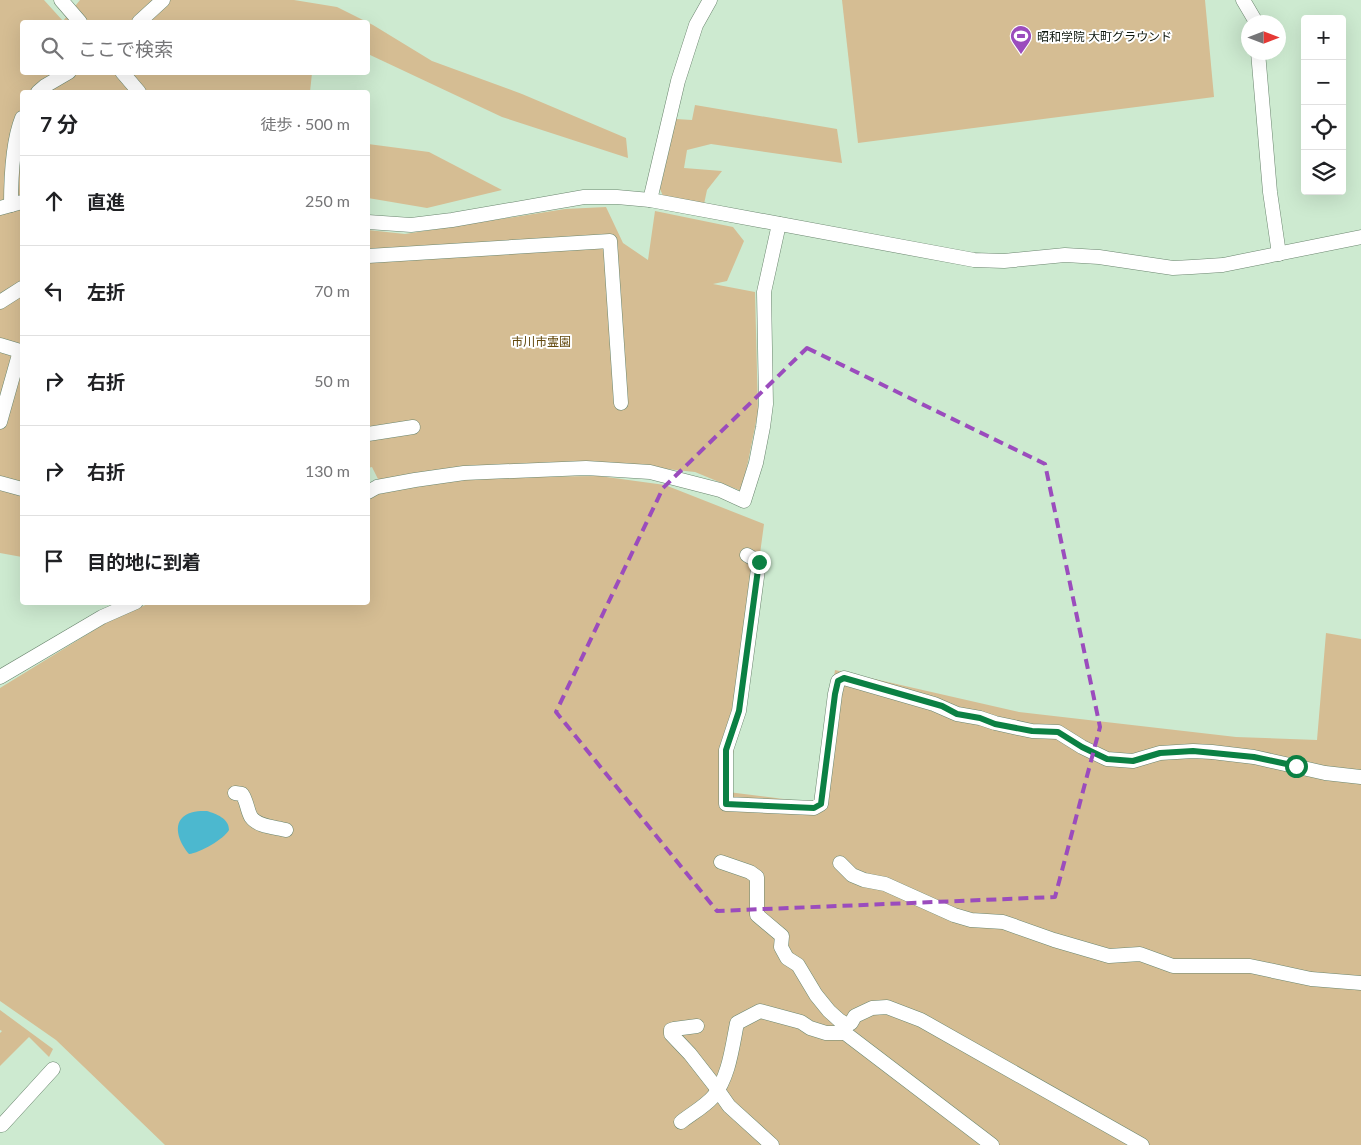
<!DOCTYPE html>
<html lang="ja">
<meta charset="utf-8">
<style>
body{margin:0;font-family:Lato,"Noto Sans JP",sans-serif;background:#f2f2f2;color:#202124}
.controls{position:absolute;right:15px;top:15px;display:grid;overflow:hidden;border-radius:5px;box-shadow:0 5px 20px #0002}
.controls button{width:45px;height:45px;display:grid;place-items:center;padding:0;border:0;border-bottom:1px solid #e0e0e0;background:#fff;color:#202124;font:25px sans-serif}
.compass{position:absolute;left:1241px;top:15px;width:45px;height:45px;border-radius:50%;background:#fff;box-shadow:0 5px 20px #0002;rotate:90deg}
.stop{position:absolute;width:15px;height:15px;margin:-11px;border:4px solid #0b8043;border-radius:50%;background:#fff}
.stop.end{background:#0b8043;border-color:#fff;box-shadow:0 1px 5px #0008}
.list{margin:0;padding:0;list-style:none}
h2{display:flex;justify-content:space-between;align-items:center;height:65px;margin:0;padding:0 20px;font-size:21px}
h2 small{font-size:16px;font-weight:400;color:#757577}
.list li{display:grid;grid-template-columns:32px 1fr auto;gap:15px;align-items:center;box-sizing:border-box;height:90px;padding:0 20px;border-top:1px solid #e0e0e0}
.list b{display:block;font-size:19px;white-space:nowrap}
.list em{font-size:16px;font-style:normal;color:#757577}
.icon{flex:none;width:28px;height:28px;fill:none;stroke:currentColor;stroke-width:2;stroke-linecap:round;stroke-linejoin:round}
.map{position:relative;flex:none;width:1361px;height:1145px;overflow:hidden}
.search{position:absolute;background:#fff;box-shadow:0 5px 20px #0002;left:20px;top:20px;width:350px;height:55px;display:flex;align-items:center;gap:12px;box-sizing:border-box;padding:0 18px;border-radius:5px;color:#757577;font-size:19px}
.panel{position:absolute;background:#fff;box-shadow:0 5px 20px #0002;left:20px;top:90px;width:350px;height:515px;border-radius:5px}
.map>svg:first-child{display:block}
.green{fill:#d5bd93}
.water{fill:#4cb8cf}
.lines{fill:none;stroke-linecap:round;stroke-linejoin:round}
.minor-casing{stroke:#6b866f;stroke-width:15}
.minor{stroke:#fff;stroke-width:14}
.route{stroke:#0b8043;stroke-width:6}
.marked{fill:none;stroke:#9b4cbd;stroke-width:4;stroke-dasharray:10 6;stroke-linejoin:round}
.labels{text-anchor:middle;dominant-baseline:central;stroke-width:4;stroke-linejoin:round;paint-order:stroke}
.poi-label{font-size:12px;fill:#0c160d;stroke:#fff;text-anchor:start}
.park-label{font-size:12px;fill:#62480d;stroke:#fff}
</style>
<div class="map">
<svg width="1361" height="1145" viewBox="0 0 1361 1145">
<rect width="100%" height="100%" fill="#cdead0"/>
<g class="green">
<polygon points="0,0 44,0 63,21 80,0 294,0 337,7 373,25 432,61 522,94 626,138 628,158 502,117 368,54 368,22 22,22 22,72 312,73 310,92 22,92 22,557 0,553"/>
<polygon points="842,0 1205,0 1214,97 858,143"/>
<polygon points="695,105 837,129 842,163 711,144 687,150 684,168 722,171 707,190 704,204 663,196 660,189 676,119 692,120"/>
<polygon points="368,144 429,152 502,190 427,208 368,198"/>
<polygon points="606,207 623,243 648,260 655,211 733,227 744,241 727,281 713,284 755,292 758,412 748,462 741,491 695,472 618,464 379,481 372,467 368,468 368,230 405,234 565,209"/>
<path d="M599,476L665,485L764,524L728,792L816,803L835,670L1019,712L1236,737L1317,740L1326,633L1361,639V1145H165L56,1040L0,1001V688L109,621L150,603L368,602V497C381,490 396,489 412,486C473,476 536,477 599,476Z"/>
<polygon points="0,1010 53,1049 49,1057 29,1037 0,1066 0,1033 2,1031 0,1030"/>
</g>
<path class="water" d="M207,811C216,814 229,818 229,830C224,839 200,853 189,854C181,845 172,827 183,817C190,811 199,811 207,811Z"/>
<g class="lines">
<g class="minor-casing">
<g id="minor">
<polyline points="61,0 80,22"/>
<polyline points="1243,0 1256,22"/>
<polyline points="139,22 163,0"/>
<polyline points="1258,52 1270,192 1279,254"/>
<polyline points="122,72 139,92"/>
<polyline points="38,92 45,86 69,72"/>
<polyline points="650,200 678,81 696,25 710,0"/>
<path d="M11,205C11,178 12,143 22,118"/>
<polyline points="0,208 22,202"/>
<polyline points="368,222 411,225 452,220 584,197 617,197 650,200 974,260 1004,261 1065,255 1099,257 1173,268 1192,267 1223,265 1361,237"/>
<polyline points="368,256 610,241 621,403"/>
<polyline points="0,302 22,288"/>
<polyline points="0,345 20,351 0,422"/>
<polyline points="368,434 413,427"/>
<polyline points="0,483 22,489"/>
<polyline points="368,492 377,487 415,480 464,473 586,468 650,472 720,490 744,501 756,463 763,427 766,404 764,292 779,224"/>
<polyline points="747,555 759,562 739,711 726,750 726,804 814,808 821,804 835,694 838,681 844,678 934,704 957,714 980,718 995,723 1032,731 1058,732 1082,747 1107,759 1133,761 1160,753 1193,751 1212,752 1254,757 1325,773 1361,777"/>
<polyline points="0,677 102,617 136,602"/>
<path d="M235,793L242,794C247,801 247,810 251,817C258,827 275,827 286,830"/>
<polyline points="721,862 750,872 757,877 757,915 782,936 781,947 787,958 798,965 816,995 829,1011 839,1020 847,1025 851,1023 855,1016 872,1008 887,1007 921,1020 1142,1145"/>
<polyline points="840,863 852,875 864,880 885,884 954,915 971,920 1003,922 1054,940 1109,956 1140,954 1173,966 1250,966 1311,979 1361,983"/>
<polyline points="697,1026 674,1029 671,1030 671,1034 690,1054 715,1086 729,1106 772,1145"/>
<path d="M681,1122C691,1114 704,1107 713,1097C729,1077 732,1048 737,1023L760,1011L801,1022L810,1028L826,1033H845L992,1145"/>
<polyline points="0,1125 2,1125 53,1069"/>
</g>
</g>
<use href="#minor" class="minor"/>
</g>
<g class="lines">
<polyline class="route" points="759,562 739,711 726,750 726,804 814,808 821,804 835,694 838,681 844,678 942,706 957,714 980,718 995,724 1032,731 1058,732 1082,747 1107,759 1133,761 1160,753 1193,751 1254,757 1296,766"/>
</g>
<path class="marked" d="M807,348L1045,464L1100,727L1055,897L717,911L556,712L663,488Z"/>
<defs>
<g id="stadium-pin" transform="scale(1.125)"><path d="M0 17L-7.5 6A9.5 9.5 0 1 1 7.5 6Z" fill="#9b4cbd" stroke="#fff"/><path d="M0-5a6.5 5 0 1 0 0 10a6.5 5 0 1 0 0-10ZM-3.5-1.8h7v3.6h-7Z" fill="#fff"/></g>
</defs>
<g fill-rule="evenodd">
<use href="#stadium-pin" x="1021" y="36"/>
</g>
<g class="labels">
<g class="poi-label">
<text x="1037" y="36">昭和学院 大町グラウンド</text>
</g>
<g class="park-label">
<text x="541" y="341">市川市霊園</text>
</g>
</g>
</svg>
<div class="controls">
<button>+</button>
<button>−</button>
<button><svg class="icon" aria-label="locate" viewBox="0 0 24 24"><circle cx="12" cy="12" r="6"/><path d="M12 2v4M12 18v4M2 12h4M18 12h4"/></svg></button>
<button><svg class="icon" aria-label="layers" viewBox="0 0 24 24"><path d="M12 4l9 5-9 5-9-5zM3 14l9 5 9-5"/></svg></button>
</div>
<svg class="compass" viewBox="-18 -18 36 36"><path d="M0-13l5 13h-10z" fill="#e53935"/><path d="M0 13l5-13h-10z" fill="#757577"/></svg>
<div class="stop" style="left:1296px;top:766px"></div>
<div class="stop end" style="left:759px;top:562px"></div>
<div class="search"><svg class="icon" aria-label="search" viewBox="0 0 24 24"><circle cx="10" cy="10" r="6"/><path d="M15 15l6 6"/></svg>ここで検索</div>
<section class="panel">
<h2>7 分<small>徒歩 · 500 m</small></h2>
<ul class="list">
<li><svg class="icon" aria-label="ahead" viewBox="0 0 24 24"><path d="M12 20V5M6 11l6-6 6 6"/></svg><div><b>直進</b></div><em>250 m</em></li>
<li><svg class="icon" aria-label="left" viewBox="0 0 24 24"><path d="M17 20v-9H6M10 6l-5 5 5 5"/></svg><div><b>左折</b></div><em>70 m</em></li>
<li><svg class="icon" aria-label="right" viewBox="0 0 24 24"><path d="M7 20v-9h11M14 6l5 5-5 5"/></svg><div><b>右折</b></div><em>50 m</em></li>
<li><svg class="icon" aria-label="right" viewBox="0 0 24 24"><path d="M7 20v-9h11M14 6l5 5-5 5"/></svg><div><b>右折</b></div><em>130 m</em></li>
<li><svg class="icon" aria-label="arrive" viewBox="0 0 24 24"><path d="M6 21V4h12l-3 4 3 4H6"/></svg><div><b>目的地に到着</b></div></li>
</ul>
</section>
</div>
